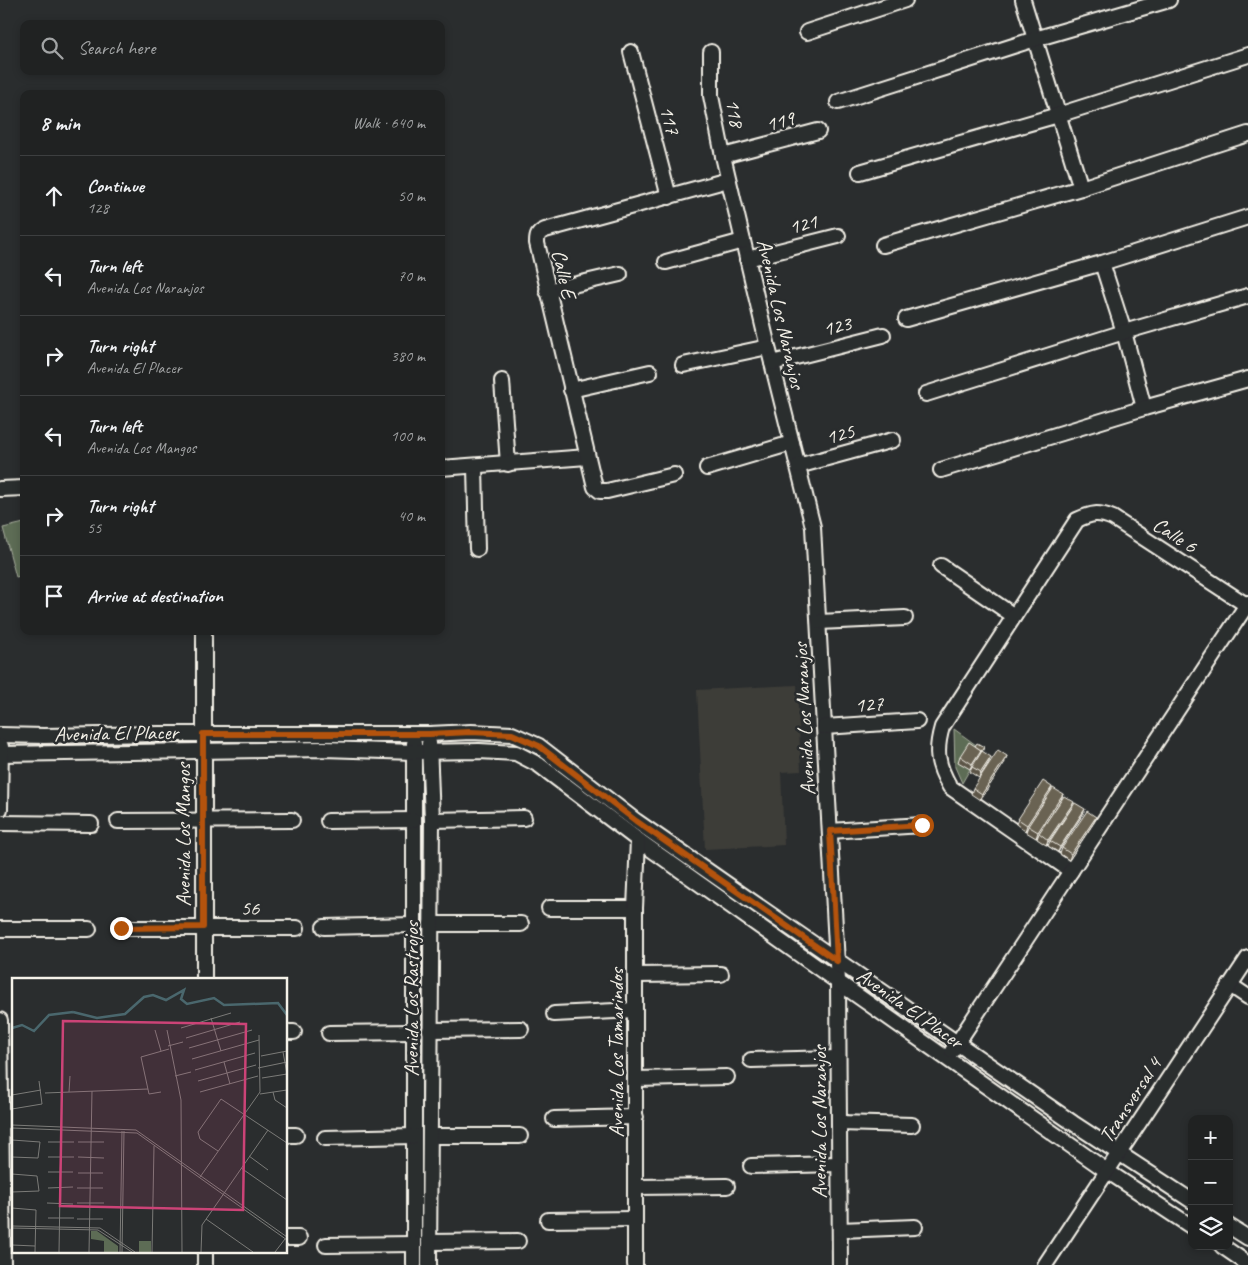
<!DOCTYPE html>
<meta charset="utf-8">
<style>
body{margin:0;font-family:Caveat,sans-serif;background:#282a2a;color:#f1f3f6}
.controls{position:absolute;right:15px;bottom:15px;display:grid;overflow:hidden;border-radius:10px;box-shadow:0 2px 8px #0003}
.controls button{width:45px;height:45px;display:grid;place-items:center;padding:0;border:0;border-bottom:1px solid #3d3f40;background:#202222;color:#f1f3f6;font:25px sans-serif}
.stop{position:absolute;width:15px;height:15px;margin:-11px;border:4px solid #b45309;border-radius:50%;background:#fff}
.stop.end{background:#b45309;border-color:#fff;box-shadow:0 1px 5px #0008}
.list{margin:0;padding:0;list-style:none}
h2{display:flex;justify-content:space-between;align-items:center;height:65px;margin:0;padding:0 20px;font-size:21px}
h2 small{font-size:16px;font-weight:400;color:#a2a4a5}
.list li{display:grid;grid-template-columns:32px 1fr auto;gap:15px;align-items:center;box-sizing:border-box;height:80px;padding:0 20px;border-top:1px solid #3d3f40}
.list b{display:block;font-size:19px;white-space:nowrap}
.list p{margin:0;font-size:16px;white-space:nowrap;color:#a2a4a5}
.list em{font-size:16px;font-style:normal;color:#a2a4a5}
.icon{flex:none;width:28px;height:28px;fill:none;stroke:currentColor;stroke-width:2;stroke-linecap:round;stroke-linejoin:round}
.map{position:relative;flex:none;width:1248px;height:1265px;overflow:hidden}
.search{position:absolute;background:#202222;box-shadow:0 2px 8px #0003;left:20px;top:20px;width:425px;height:55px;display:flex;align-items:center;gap:12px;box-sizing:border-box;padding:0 18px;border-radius:10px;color:#a2a4a5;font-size:19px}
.panel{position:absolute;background:#202222;box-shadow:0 2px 8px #0003;left:20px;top:90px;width:425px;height:545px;border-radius:10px}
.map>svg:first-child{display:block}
.built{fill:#3e3d39}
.green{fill:#5d6c55;stroke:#a8ae9e}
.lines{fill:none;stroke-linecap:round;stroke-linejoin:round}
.minor-casing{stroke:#f4f1e8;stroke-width:18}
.minor{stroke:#2a2d2e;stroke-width:14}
.wall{fill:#5c5547;stroke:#f4f1e8}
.shaded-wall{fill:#4b453a;stroke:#f4f1e8}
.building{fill:#6b6353;stroke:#f4f1e8}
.route{stroke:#b45309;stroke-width:6}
.labels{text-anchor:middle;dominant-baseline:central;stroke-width:5;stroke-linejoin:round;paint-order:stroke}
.street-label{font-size:21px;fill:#f4f1e8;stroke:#2a2d2e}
.inset-river{fill:none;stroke:#4a676d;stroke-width:2.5}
.inset-road{fill:none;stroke:#7b7b78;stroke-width:1}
.view{fill:#cc4377;fill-opacity:0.15;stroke:#cc4377;stroke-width:2.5}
.inset-edge{fill:none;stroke:#f4f1e8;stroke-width:2.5}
</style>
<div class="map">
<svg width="1248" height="1265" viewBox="0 0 1248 1265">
<rect width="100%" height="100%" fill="#2a2d2e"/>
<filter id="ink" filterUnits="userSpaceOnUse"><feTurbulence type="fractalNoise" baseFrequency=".02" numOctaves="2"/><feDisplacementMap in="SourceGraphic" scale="10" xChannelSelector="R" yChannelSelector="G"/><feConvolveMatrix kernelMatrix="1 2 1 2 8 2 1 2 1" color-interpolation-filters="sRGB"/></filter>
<g filter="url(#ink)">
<polygon class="built" points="797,685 801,771 781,772 784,845 705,849 697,690"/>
<g class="green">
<polygon points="24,523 24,575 16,577 3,528"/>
<polygon points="954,729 976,745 958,761 970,769 962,783 955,767"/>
</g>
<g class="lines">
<g class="minor-casing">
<g id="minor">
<polyline points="1023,0 1081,188"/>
<polyline points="807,32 905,0"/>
<polyline points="631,52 669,197"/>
<polyline points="711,52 711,96 723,156 768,347 813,527 838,982 840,1265"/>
<polyline points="838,102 1035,39 1169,0"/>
<polyline points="723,156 818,131"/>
<polyline points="860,172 1058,115 1248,55"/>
<polyline points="883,245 1081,188 1248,134"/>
<polyline points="747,259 838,236"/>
<polyline points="666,262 743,241"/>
<polyline points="1102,263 1124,332 1144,408"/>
<polyline points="547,291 620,274"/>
<polyline points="906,319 1102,263 1248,217"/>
<polyline points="772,363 883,335"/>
<polyline points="683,365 768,347"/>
<polyline points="502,381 508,464"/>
<polyline points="571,390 650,372"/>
<polyline points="926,394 1124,332 1248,296"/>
<polyline points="798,466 893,440"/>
<polyline points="475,467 477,549"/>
<polyline points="441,468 587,457"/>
<polyline points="707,468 792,443"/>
<polyline points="941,470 1144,408 1248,379"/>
<path d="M674,475L607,491H600L595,487L537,243C537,236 538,233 545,230L728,180"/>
<polyline points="0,489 24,488"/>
<polyline points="941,566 1014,616"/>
<polyline points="819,622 905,618"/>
<polyline points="204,631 204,979"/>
<polyline points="824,727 917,721"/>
<polyline points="0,735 44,736 159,734 429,734 471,732 512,734 539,746 636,821 728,885 1073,1123 1192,1201"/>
<polyline points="414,743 414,1265"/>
<polyline points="0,754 324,749 414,752 479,751 516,753 539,765 638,840 838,982 1107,1171 1192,1227"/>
<polyline points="0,809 1,746"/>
<polyline points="432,820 524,818"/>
<polyline points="118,821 292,820"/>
<polyline points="328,821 413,820"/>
<polyline points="0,823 91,824"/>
<polyline points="830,831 922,825"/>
<path d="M1071,871L950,787C937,765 935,751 942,727L1077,520C1092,513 1098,512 1113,518L1248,606"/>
<polyline points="549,908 635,908"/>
<polyline points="431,924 521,924"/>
<polyline points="324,927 414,925"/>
<polyline points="121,928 297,928"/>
<polyline points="0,929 89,929"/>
<polyline points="636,975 721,974"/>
<polyline points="1230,985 1248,997"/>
<polyline points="554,1014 635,1010"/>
<polyline points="0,1020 3,1265"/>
<polyline points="430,1030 521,1029"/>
<polyline points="286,1032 294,1032"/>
<polyline points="329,1033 414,1032"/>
<polyline points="952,1051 1248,603"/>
<polyline points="751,1060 838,1058"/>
<polyline points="636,1079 727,1077"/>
<polyline points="554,1119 636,1117"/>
<polyline points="839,1123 912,1125"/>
<polyline points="286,1135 296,1135"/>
<polyline points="431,1136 520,1136"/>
<polyline points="325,1138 414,1136"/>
<polyline points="751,1166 839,1164"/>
<polyline points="635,1187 727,1186"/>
<polyline points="548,1220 635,1219"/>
<polyline points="1229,1226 1248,1238"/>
<polyline points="840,1230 915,1227"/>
<polyline points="286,1238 299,1238"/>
<polyline points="429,1242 518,1241"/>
<polyline points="326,1245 414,1244"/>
<polyline points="1222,1246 1248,1264"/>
<polyline points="205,1251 205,1265"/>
<polyline points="429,1265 432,820 429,743"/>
<polyline points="635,1265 635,908 638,840"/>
<polyline points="1045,1265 1248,958"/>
</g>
</g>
<use href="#minor" class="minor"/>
</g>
<g class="wall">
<polygon points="975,746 982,751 989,762 979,778 970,772 972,767 970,769 958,762 960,756"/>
<polygon points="1005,762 980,800 971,794 973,788"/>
<polygon points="1050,793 1025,831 1016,824 1018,819"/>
<polygon points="1063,794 1061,800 1036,838 1026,832 1028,826"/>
<polygon points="1072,807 1046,845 1037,839 1039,833"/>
<polygon points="1083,814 1058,852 1048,846 1050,841"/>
<polygon points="1094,822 1069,860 1060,854 1062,848"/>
</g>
<g class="shaded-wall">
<polygon points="984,747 983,750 970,769 972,764"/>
<polygon points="1007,756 1005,762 980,800 982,794"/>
<polygon points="991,757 989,762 979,778 981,772"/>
<polygon points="1052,787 1050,793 1025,831 1027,825"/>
<polygon points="1063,794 1061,800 1036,838 1038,832"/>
<polygon points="1074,802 1072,807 1046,845 1048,840"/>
<polygon points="1085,809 1083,814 1058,852 1060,847"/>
<polygon points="1096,817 1094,822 1069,860 1071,854"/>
</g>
<g class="building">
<polygon points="969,742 981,750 972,764 960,756"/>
<polygon points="977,743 984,747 980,753 981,750 975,746"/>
<polygon points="998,750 1007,756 982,794 973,788"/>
<polygon points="982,751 991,757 981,772 972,767"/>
<polygon points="1043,781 1052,787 1027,825 1018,819"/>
<polygon points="1053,788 1063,794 1038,832 1028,826"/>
<polygon points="1064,796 1074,802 1048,840 1039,833"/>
<polygon points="1075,803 1085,809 1060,847 1050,841"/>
<polygon points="1087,811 1096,817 1071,854 1062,848"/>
</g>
</g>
<g class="lines" filter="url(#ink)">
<polyline class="route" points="121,928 203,927 203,734 429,734 471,732 512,734 539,746 636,821 837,961 830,831 922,825"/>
</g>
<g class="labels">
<g class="street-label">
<text transform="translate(735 113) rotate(80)">118</text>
<text transform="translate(670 120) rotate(75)">117</text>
<text transform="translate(780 121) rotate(-15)">119</text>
<text transform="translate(803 224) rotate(-14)">121</text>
<text transform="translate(564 274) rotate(77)">Calle E</text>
<text transform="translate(781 314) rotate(77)">Avenida Los Naranjos</text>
<text transform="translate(837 326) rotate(-14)">123</text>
<text transform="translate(840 434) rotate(-15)">125</text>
<text transform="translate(1175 535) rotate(33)">Calle 6</text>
<text transform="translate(869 704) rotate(-4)">127</text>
<text transform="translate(804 719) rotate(-93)">Avenida Los Naranjos</text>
<text transform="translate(116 733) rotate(-1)">Avenida El Placer</text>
<text transform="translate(183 835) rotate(-90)">Avenida Los Mangos</text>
<text transform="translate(250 908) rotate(1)">56</text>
<text transform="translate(411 999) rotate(-90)">Avenida Los Rastrojos</text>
<text transform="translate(910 1008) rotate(35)">Avenida El Placer</text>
<text transform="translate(616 1053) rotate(-90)">Avenida Los Tamarindos</text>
<text transform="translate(1130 1100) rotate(-57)">Transversal 4</text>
<text transform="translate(819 1122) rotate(-90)">Avenida Los Naranjos</text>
</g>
</g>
<g transform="translate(12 978)">
<rect width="275" height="275" fill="#2a2d2e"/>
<path d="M79,253H85L106,268V274H92V263L79,261ZM127,263H139V274H127Z" fill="#5d6c55"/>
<path class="inset-river" d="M61,34L85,40L113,36L132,19L141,17L154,22L172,12L169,21L175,26L202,20L212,27L266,25L275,37M0,50L10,47L22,53L37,37L61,34"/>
<path class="inset-road" d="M199,40L209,73M169,50L219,35M143,52L149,73M155,52L169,122L170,274M174,60L228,44M156,68L171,64M177,70L240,52M249,78L275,73M180,81L247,62M212,84L218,106M246,90L275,84M183,92L243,75M163,98L179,94M250,100L275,96L271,74M186,103L244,87M57,114L58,98M149,114L137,116L129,79L157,71M188,114L246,98M261,114L263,122L275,130M33,115L136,111M248,116L275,112M0,117L29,112M0,131L30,126L27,103M0,147L124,152L275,259M0,150L125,155L275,262M0,162L28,164L26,180L0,179M36,164H62M66,164H92M206,173L188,161L186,154L209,121L275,165M237,178L256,192M36,179H62M66,179L92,180M229,190L275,222M36,194H61M66,195H91M0,196L25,198L27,213L0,214M188,199L248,114L247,57M36,210L61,209M65,210H91M35,225L61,226M65,225H92M0,230L24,232L23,274M36,240H62M65,241H91M194,241L241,274M0,248L88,250L123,274M0,250L86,252L120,274M0,267L23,268M47,274L49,153M77,274L80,113M108,274L110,153M110,274L112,153M140,274L142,168M189,274L190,247L256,152M263,274L273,261"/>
<path class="view" d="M51,43L234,46L231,232L48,228Z"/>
<rect width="275" height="275" class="inset-edge"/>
</g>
</svg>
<div class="controls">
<button>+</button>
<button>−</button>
<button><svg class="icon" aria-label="layers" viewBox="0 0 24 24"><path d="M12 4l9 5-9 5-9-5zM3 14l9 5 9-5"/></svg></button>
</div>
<div class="stop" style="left:922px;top:825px"></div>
<div class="stop end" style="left:121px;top:928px"></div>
<div class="search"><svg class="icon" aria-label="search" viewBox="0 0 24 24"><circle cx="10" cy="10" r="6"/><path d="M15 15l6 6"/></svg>Search here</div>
<section class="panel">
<h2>8 min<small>Walk · 640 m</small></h2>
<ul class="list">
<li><svg class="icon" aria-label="ahead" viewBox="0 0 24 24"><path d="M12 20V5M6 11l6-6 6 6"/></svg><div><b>Continue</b><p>128</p></div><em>50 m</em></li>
<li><svg class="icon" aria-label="left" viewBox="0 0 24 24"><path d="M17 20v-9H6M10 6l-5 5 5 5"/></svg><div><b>Turn left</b><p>Avenida Los Naranjos</p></div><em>70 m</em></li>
<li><svg class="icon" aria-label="right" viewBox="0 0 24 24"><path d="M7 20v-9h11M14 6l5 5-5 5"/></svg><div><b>Turn right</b><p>Avenida El Placer</p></div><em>380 m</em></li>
<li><svg class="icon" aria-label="left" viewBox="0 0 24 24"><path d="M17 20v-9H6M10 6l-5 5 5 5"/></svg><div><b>Turn left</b><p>Avenida Los Mangos</p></div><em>100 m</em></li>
<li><svg class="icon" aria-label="right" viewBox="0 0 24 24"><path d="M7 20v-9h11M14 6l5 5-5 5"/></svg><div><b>Turn right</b><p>55</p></div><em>40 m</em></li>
<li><svg class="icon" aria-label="arrive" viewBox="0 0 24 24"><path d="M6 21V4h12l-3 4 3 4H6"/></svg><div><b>Arrive at destination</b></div></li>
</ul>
</section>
</div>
